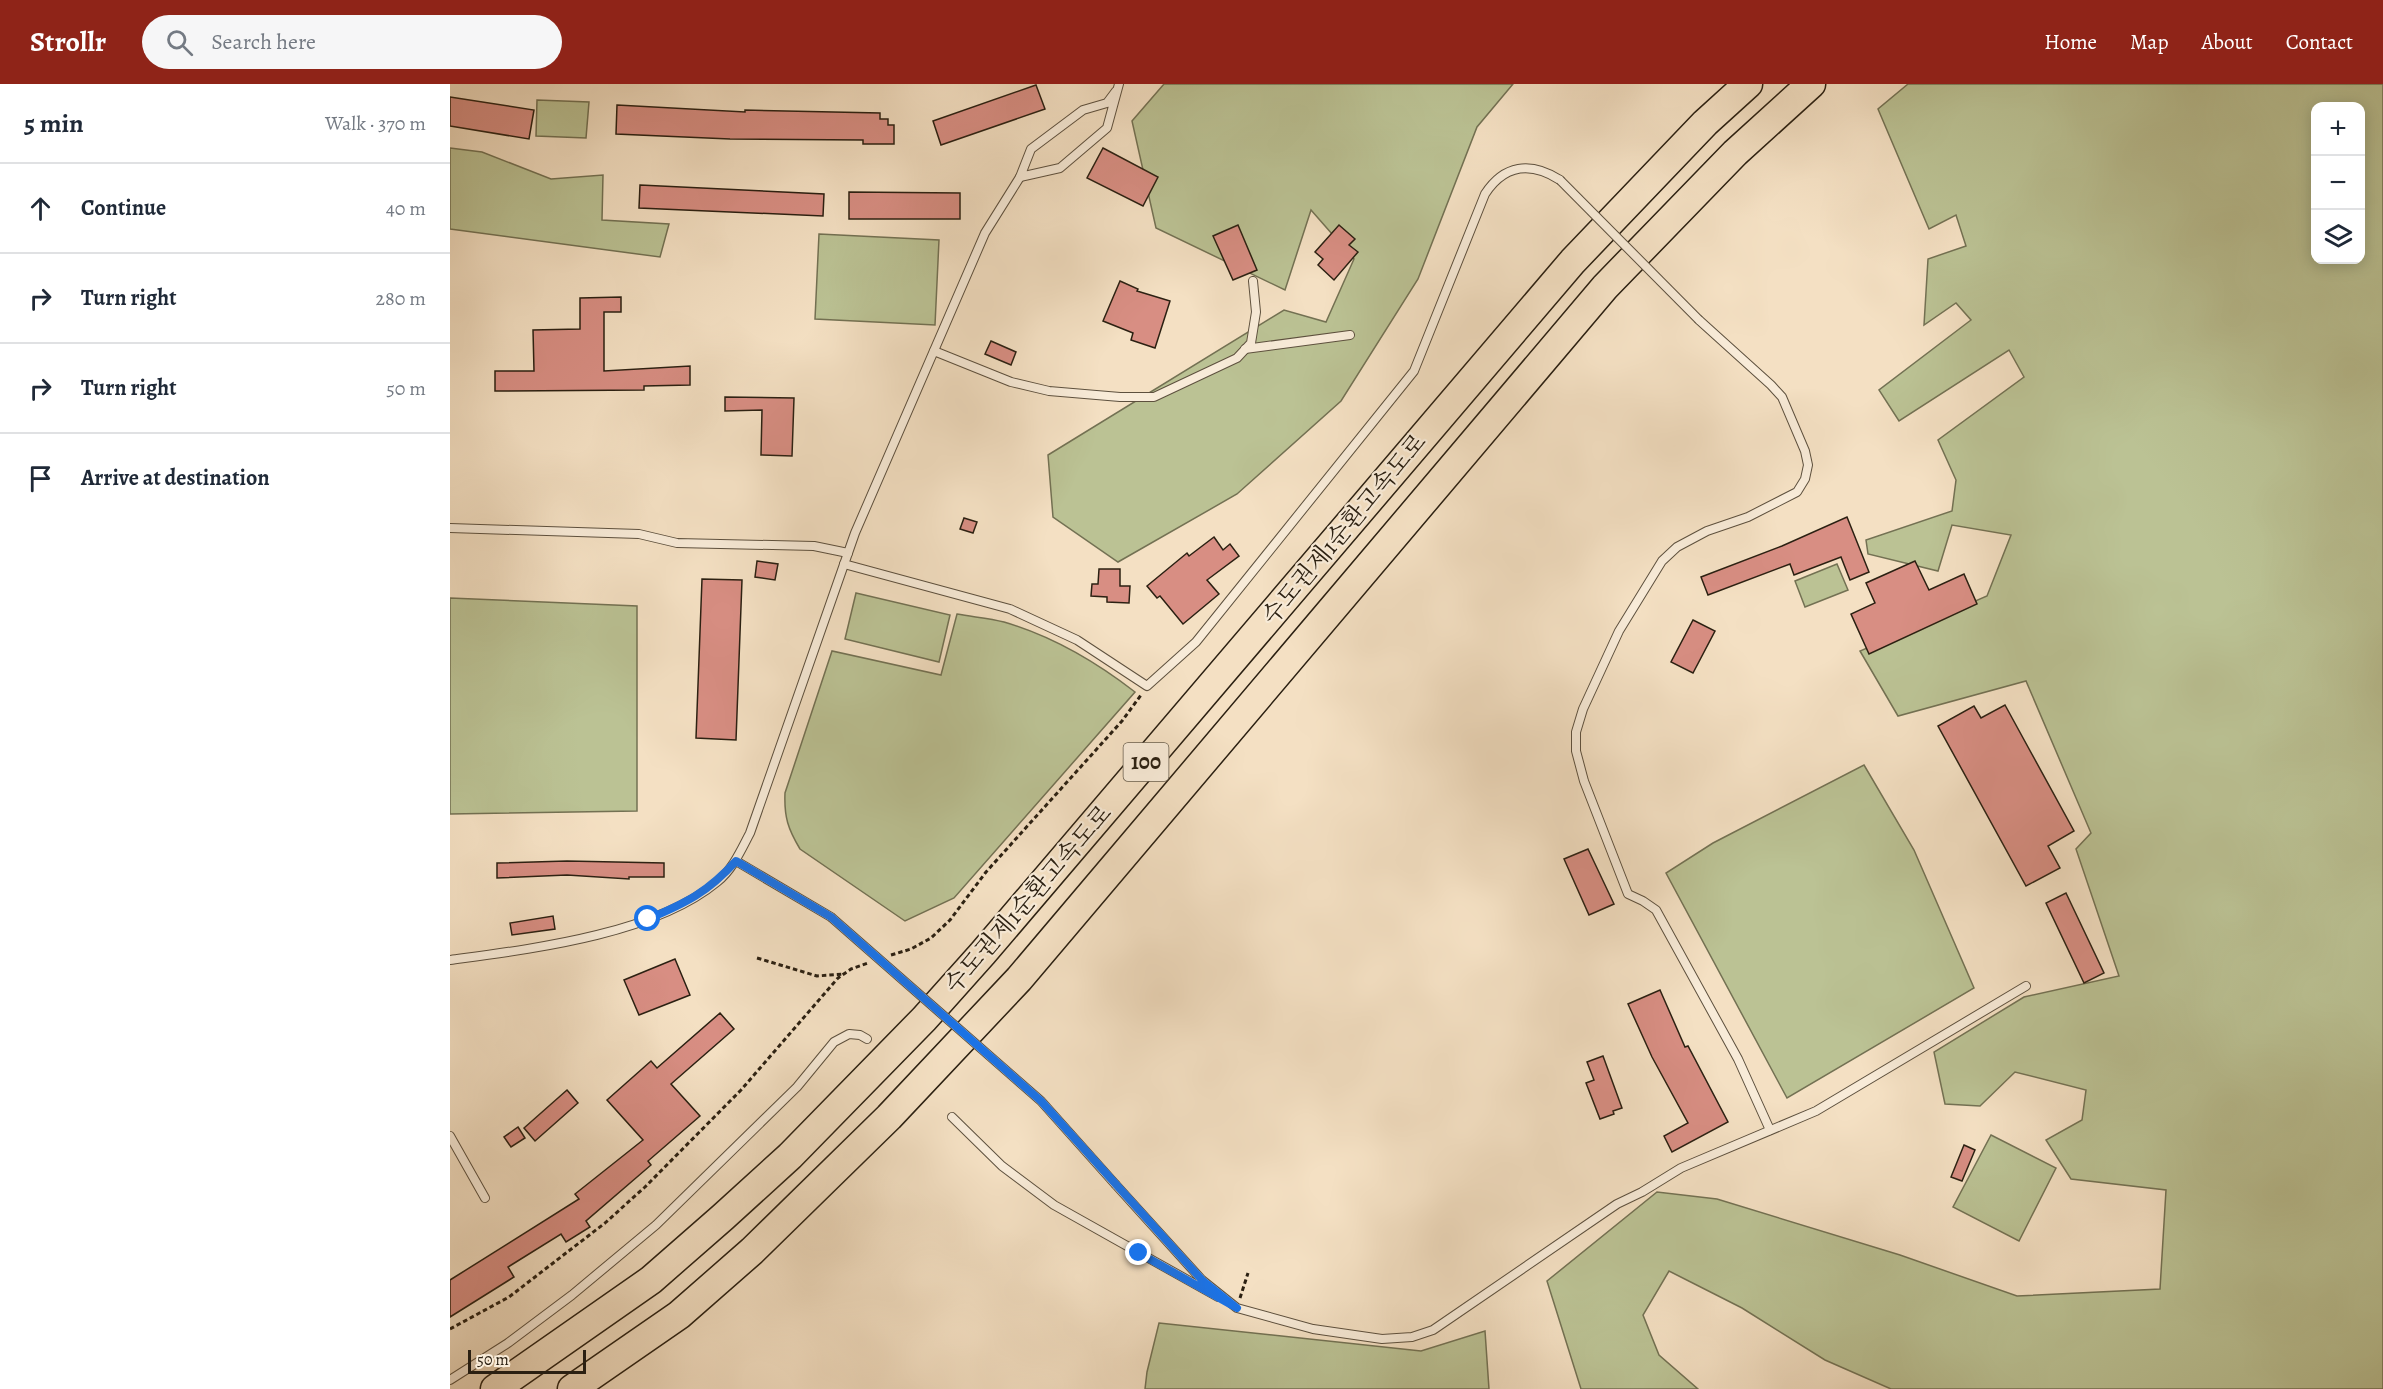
<!DOCTYPE html>
<meta charset="utf-8">
<style>
body{margin:0;font-family:Alegreya,"Noto Serif KR",serif;background:#f6f6f7;color:#1f2937}
.controls{position:absolute;right:18px;top:18px;display:grid;overflow:hidden;border-radius:12px;box-shadow:0 3px 15px #0003}
.controls button{width:54px;height:54px;display:grid;place-items:center;padding:0;border:0;border-bottom:2px solid #e0e1e3;background:#fff;color:#1f2937;font:30px sans-serif}
.scale{position:absolute;left:18px;bottom:15px;width:118px;box-sizing:border-box;padding-left:6px;border:3px solid #2b2012;border-top:0;font-size:16px;line-height:21px;white-space:nowrap;color:#2b2012;-webkit-text-stroke:4px #f8ebd8;paint-order:stroke}
.stop{position:absolute;width:18px;height:18px;margin:-14px;border:4px solid #1a73e8;border-radius:50%;background:#fff}
.stop.end{background:#1a73e8;border-color:#fff;box-shadow:0 2px 6px #0008}
.list{margin:0;padding:0;list-style:none}
h2{display:flex;justify-content:space-between;align-items:center;height:78px;margin:0;padding:0 24px;font-size:26px}
h2 small{font-size:20px;font-weight:400;color:#747a83}
.list li{display:grid;grid-template-columns:39px 1fr auto;gap:18px;align-items:center;box-sizing:border-box;height:90px;padding:0 24px;border-top:2px solid #e0e1e3}
.list b{display:block;font-size:22px;white-space:nowrap}
.list em{font-size:20px;font-style:normal;color:#747a83}
.icon{flex:none;width:33px;height:33px;fill:none;stroke:currentColor;stroke-width:2;stroke-linecap:round;stroke-linejoin:round}
.map{position:relative;flex:none;width:1933px;height:1305px;overflow:hidden}
header{display:flex;align-items:center;gap:36px;box-sizing:border-box;height:84px;padding:0 30px;background:#8f2418;color:#fff}
header strong{font-size:28px}
nav{display:flex;gap:33px;margin-inline-start:auto;font-size:21px}
.search{width:420px;height:54px;background:#f6f6f7;display:flex;align-items:center;gap:15px;box-sizing:border-box;padding:0 21px;border-radius:33px;color:#747a83;font-size:22px}
main{display:flex}
aside{flex:1;background:#fff}
.map>svg:first-child{display:block}
.green{fill:#bbc294;stroke:#737153;stroke-width:1.5;fill-rule:evenodd}
.building{fill:#d88e83;stroke:#2b2012;stroke-width:1.5}
.lines{fill:none;stroke-linecap:round;stroke-linejoin:round}
.service-casing{stroke:#5d503e;stroke-width:10}
.motorway-casing{stroke:#2b2012;stroke-width:31}
.path{stroke:#2b2012;stroke-width:3;stroke-dasharray:4.5 3;stroke-linecap:butt}
.service{stroke:#f8ebd8;stroke-width:8}
.motorway{stroke:#f4e0c3;stroke-width:28}
.service-bridge-casing{stroke:#5d503e;stroke-width:10;stroke-linecap:butt}
.service-bridge{stroke:#f8ebd8;stroke-width:8}
.route{stroke:#1a73e8;stroke-width:8}
.labels{text-anchor:middle;dominant-baseline:central;stroke-width:4.5;stroke-linejoin:round;paint-order:stroke}
.shield{fill:#f8ebd8;stroke:#685d4d;stroke-width:1.5}
.shield-label{font-size:22px;font-weight:bold;fill:#2b2012}
.street-label{font-size:24px;fill:#2b2012;stroke:#f8ebd8}
</style>
<header>
<strong>Strollr</strong>
<div class="search"><svg class="icon" aria-label="search" viewBox="0 0 24 24"><circle cx="10" cy="10" r="6"/><path d="M15 15l6 6"/></svg>Search here</div>
<nav><a>Home</a><a>Map</a><a>About</a><a>Contact</a></nav>
</header>
<main>
<aside>
<h2>5 min<small>Walk · 370 m</small></h2>
<ul class="list">
<li><svg class="icon" aria-label="ahead" viewBox="0 0 24 24"><path d="M12 20V5M6 11l6-6 6 6"/></svg><div><b>Continue</b></div><em>40 m</em></li>
<li><svg class="icon" aria-label="right" viewBox="0 0 24 24"><path d="M7 20v-9h11M14 6l5 5-5 5"/></svg><div><b>Turn right</b></div><em>280 m</em></li>
<li><svg class="icon" aria-label="right" viewBox="0 0 24 24"><path d="M7 20v-9h11M14 6l5 5-5 5"/></svg><div><b>Turn right</b></div><em>50 m</em></li>
<li><svg class="icon" aria-label="arrive" viewBox="0 0 24 24"><path d="M6 21V4h12l-3 4 3 4H6"/></svg><div><b>Arrive at destination</b></div></li>
</ul>
</aside>
<div class="map">
<svg width="1933" height="1305" viewBox="0 0 1933 1305">
<rect width="100%" height="100%" fill="#f4e0c3"/>
<filter id="stains"><feTurbulence type="fractalNoise" baseFrequency=".00333" numOctaves="4"/><feColorMatrix values="0 0 0 0 .2 0 0 0 0 .09 0 0 0 0 .02 0 0 0 .5 -.17"/></filter>
<radialGradient id="worn" r=".72"><stop offset=".6" stop-color="#630" stop-opacity="0"/><stop offset="1" stop-color="#630" stop-opacity=".3"/></radialGradient>
<g class="green">
<polygon points="714,0 1063,0 1027,43 968,195 891,317 787,410 668,478 603,433 598,371 834,226 876,238 904,175 861,126 835,206 706,144 682,37"/>
<path d="M1458,0H1933V1305H1441L1375,1276L1292,1224L1219,1187L1193,1231L1209,1271L1248,1305H1131L1097,1197L1207,1108L1267,1115L1450,1171L1567,1212L1710,1205L1716,1106L1621,1095L1596,1056L1632,1036L1636,1006L1565,988L1530,1022L1495,1020L1484,968L1574,913L1669,892L1626,765L1641,749L1576,597L1448,632L1410,567L1537,512L1561,451L1502,441L1488,487L1418,470L1416,456L1502,427L1506,396L1488,356L1574,293L1559,266L1449,337L1429,306L1521,236L1506,219L1474,241L1478,175L1516,162L1506,131L1479,145L1428,25ZM1866,22H1910V176H1866Z"/>
<polygon points="87,16 139,18 136,54 86,52"/>
<polygon points="0,64 32,68 101,95 153,91 152,136 219,140 210,173 0,145"/>
<polygon points="369,150 489,156 485,241 365,235"/>
<polygon points="1387,480 1398,506 1355,523 1345,497"/>
<polygon points="406,509 500,531 489,578 395,555"/>
<polygon points="0,514 187,522 187,727 0,730"/>
<path d="M507,530C523,533 539,534 554,538C602,552 645,577 685,608L504,814L455,837L350,765C338,745 334,733 335,709L382,567L491,591Z"/>
<polygon points="1414,681 1464,766 1524,904 1337,1014 1216,789 1263,759"/>
<polygon points="1541,1051 1606,1084 1569,1157 1503,1123"/>
<polygon points="709,1239 971,1267 1035,1247 1039,1305 695,1305 697,1288"/>
</g>
<g class="building">
<polygon points="586,1 595,25 491,61 483,37"/>
<polygon points="0,13 84,26 79,55 0,42"/>
<polygon points="167,21 295,28 295,26 430,29 430,35 438,35 438,41 444,41 444,60 413,60 413,56 280,55 166,50"/>
<polygon points="653,64 708,93 693,122 637,94"/>
<polygon points="190,101 374,110 373,132 189,124"/>
<polygon points="399,108 510,109 510,135 399,135"/>
<polygon points="788,141 807,186 783,196 763,152"/>
<polygon points="889,141 905,155 899,161 908,168 884,196 868,181 873,175 865,168"/>
<polygon points="670,197 688,205 687,207 720,217 705,264 681,256 683,249 653,237"/>
<polygon points="171,213 171,228 154,228 154,287 240,282 240,301 194,302 194,306 45,307 45,287 84,287 83,246 130,245 130,214"/>
<polygon points="541,257 566,268 561,281 535,270"/>
<polygon points="275,313 344,314 342,372 311,371 312,326 275,327"/>
<polygon points="1397,433 1419,488 1400,496 1391,473 1344,491 1340,480 1258,511 1251,493 1332,462"/>
<polygon points="514,434 527,438 523,449 510,445"/>
<polygon points="764,453 773,466 780,460 789,472 757,496 769,510 733,540 710,512 707,514 697,502 737,469 739,472"/>
<polygon points="307,477 328,480 325,496 305,493"/>
<polygon points="1465,477 1479,506 1514,490 1527,520 1419,570 1401,530 1425,519 1416,499"/>
<polygon points="649,485 670,485 670,502 680,502 679,519 657,518 657,513 641,512 642,500 648,500"/>
<polygon points="252,495 292,496 286,656 246,654"/>
<polygon points="1243,536 1265,547 1243,589 1221,578"/>
<polygon points="1555,621 1624,747 1598,762 1610,784 1576,802 1488,642 1524,622 1531,634"/>
<polygon points="1138,765 1164,820 1139,831 1114,775"/>
<polygon points="117,777 214,779 214,793 179,793 179,795 117,791 47,794 47,779"/>
<polygon points="1616,809 1654,889 1634,899 1596,819"/>
<polygon points="103,832 105,845 62,851 60,839"/>
<polygon points="225,875 240,911 189,931 174,896"/>
<polygon points="1210,906 1235,963 1238,962 1278,1038 1222,1068 1214,1052 1238,1039 1202,973 1178,920"/>
<polygon points="270,929 284,945 221,1000 250,1032 198,1077 201,1081 136,1137 140,1143 116,1158 111,1150 58,1183 64,1193 0,1233 0,1196 129,1115 125,1110 193,1056 157,1016 201,977 207,984"/>
<polygon points="1153,972 1172,1024 1163,1027 1164,1030 1150,1035 1136,999 1144,996 1137,978"/>
<polygon points="117,1006 128,1019 85,1057 74,1044"/>
<polygon points="68,1043 75,1054 61,1063 54,1053"/>
<polygon points="1514,1061 1525,1066 1512,1097 1501,1093"/>
</g>
<g class="lines">
<g class="service-casing">
<g id="service">
<polyline points="666,7 657,19 633,26 581,65 570,93 610,84 657,44 669,0"/>
<polyline points="1249,236 1321,301 1332,313 1355,367 1358,381 1355,395 1347,408 1298,433 1257,447 1227,463 1212,477 1169,547 1133,625 1126,648 1126,667 1134,697 1178,810 1193,817 1206,826 1288,975 1320,1046"/>
<polyline points="795,265 900,251"/>
<polyline points="484,267 561,298 599,307 670,313 704,313 787,274 801,259 806,228 803,197"/>
<polyline points="0,444 189,450 227,459 364,462 398,469"/>
<path d="M394,480L560,525L627,556L697,602L746,558L964,287L1035,110C1054,81 1080,77 1110,96"/>
<polyline points="286,777 381,833"/>
<path d="M0,876C81,865 203,851 267,798C283,785 291,766 300,749L405,449L535,149L570,93"/>
<polyline points="502,1033 552,1082 604,1121 768,1213"/>
<polyline points="0,1052 35,1114"/>
<polyline points="666,1101 752,1196 787,1224 863,1245 932,1255 962,1253 983,1246 1167,1120 1192,1108 1231,1084 1366,1027 1576,902"/>
<polyline points="0,1296 58,1259 122,1211 206,1141 347,1003 384,958 399,950 410,951 417,955"/>
</g>
</g>
<g class="motorway-casing">
<g id="motorway">
<polyline points="45,1305 201,1196 273,1133 340,1072 474,935 533,869 1123,177 1255,39 1298,0"/>
<polyline points="122,1305 229,1231 302,1167 439,1033 569,895 1155,203 1285,69 1361,0"/>
</g>
</g>
<g class="path">
<polyline points="441,871 461,865 481,854 500,836 536,788 672,637 691,611"/>
<polyline points="307,874 367,892 393,890"/>
<polyline points="790,1214 798,1189"/>
<polyline points="0,1245 59,1213 155,1139 195,1103 291,1006 388,894 401,885 418,879"/>
</g>
<use href="#service" class="service"/>
<use href="#motorway" class="motorway"/>
<g class="service-bridge-casing">
<g id="service-bridge">
<polyline points="1110,96 1249,236"/>
<polyline points="381,833 591,1017 666,1101"/>
</g>
</g>
<use href="#service-bridge" class="service-bridge"/>
</g>
<g class="lines">
<path class="route" d="M198,835C236,819 258,808 286,777L381,833L591,1017L752,1196L787,1224L689,1169"/>
</g>
<g class="labels">
<rect class="shield" x="673.5" y="659" width="45" height="38" rx="4.5"/>
<g class="shield-label">
<text x="696" y="678">100</text>
</g>
<g class="street-label">
<text transform="translate(894 445) rotate(-50)">수도권제1순환고속도로</text>
<text transform="translate(578 815) rotate(-49)">수도권제1순환고속도로</text>
</g>
</g>
<rect width="100%" height="100%" filter="url(#stains)"/>
<rect width="100%" height="100%" fill="url(#worn)"/>
</svg>
<div class="controls">
<button>+</button>
<button>−</button>
<button><svg class="icon" aria-label="layers" viewBox="0 0 24 24"><path d="M12 4l9 5-9 5-9-5zM3 14l9 5 9-5"/></svg></button>
</div>
<div class="scale">50 m</div>
<div class="stop" style="left:198px;top:835px"></div>
<div class="stop end" style="left:689px;top:1169px"></div>
</div>
</main>
